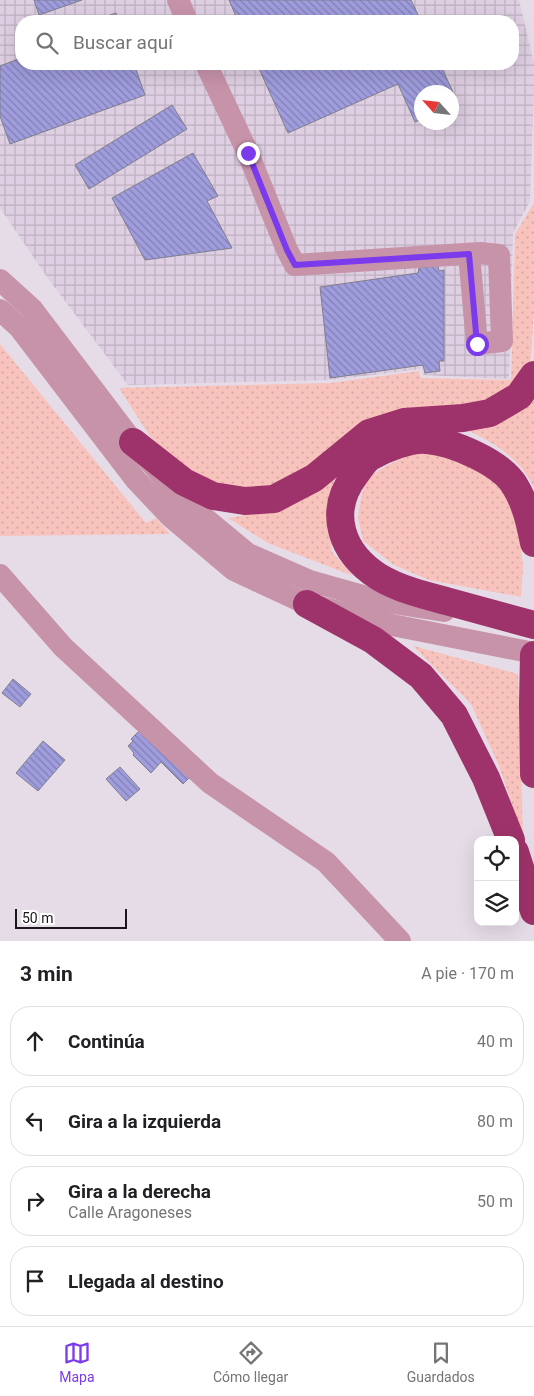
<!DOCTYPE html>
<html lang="es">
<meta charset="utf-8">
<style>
body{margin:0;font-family:Roboto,sans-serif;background:#f6f6f6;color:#202124}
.controls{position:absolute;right:15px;bottom:15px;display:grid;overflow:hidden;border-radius:10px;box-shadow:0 5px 20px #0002}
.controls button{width:45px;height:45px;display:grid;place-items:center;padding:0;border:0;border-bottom:1px solid #e0e0e0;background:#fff;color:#202124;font:25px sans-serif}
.compass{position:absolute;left:414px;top:85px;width:45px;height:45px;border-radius:50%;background:#fff;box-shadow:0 5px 20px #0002;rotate:297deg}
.scale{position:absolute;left:15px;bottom:12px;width:112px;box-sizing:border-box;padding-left:5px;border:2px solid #1a161b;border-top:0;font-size:14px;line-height:18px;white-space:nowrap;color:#1a161b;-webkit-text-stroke:4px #fff;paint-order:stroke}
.stop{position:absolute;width:15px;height:15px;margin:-11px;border:4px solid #7c3aed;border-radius:50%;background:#fff}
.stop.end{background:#7c3aed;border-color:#fff;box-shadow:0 1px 5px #0008}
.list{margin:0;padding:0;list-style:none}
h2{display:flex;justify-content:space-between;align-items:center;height:65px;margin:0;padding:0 20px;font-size:21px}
h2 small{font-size:16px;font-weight:400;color:#757577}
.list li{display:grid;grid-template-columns:32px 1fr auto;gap:15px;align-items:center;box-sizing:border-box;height:70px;margin:0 10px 10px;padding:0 10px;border:1px solid #e0e0e0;border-radius:20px}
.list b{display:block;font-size:19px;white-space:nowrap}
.list p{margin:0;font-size:16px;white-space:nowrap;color:#757577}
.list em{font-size:16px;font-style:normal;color:#757577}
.icon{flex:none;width:28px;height:28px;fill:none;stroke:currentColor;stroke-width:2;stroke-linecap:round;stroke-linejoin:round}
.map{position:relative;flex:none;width:534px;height:941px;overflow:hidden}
.search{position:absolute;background:#fff;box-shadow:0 5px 20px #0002;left:15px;right:15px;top:15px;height:55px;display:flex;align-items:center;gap:12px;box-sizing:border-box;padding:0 18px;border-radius:20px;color:#757577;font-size:19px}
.sheet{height:385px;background:#fff}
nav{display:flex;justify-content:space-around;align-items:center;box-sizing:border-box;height:70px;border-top:1px solid #e0e0e0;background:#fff;font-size:14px;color:#757577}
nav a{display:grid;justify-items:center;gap:2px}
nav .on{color:#7c3aed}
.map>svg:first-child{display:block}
.industrial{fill:url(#industrial-grid);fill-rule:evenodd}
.park{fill:url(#park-dots)}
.building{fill:url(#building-back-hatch);stroke:#7f7f8c}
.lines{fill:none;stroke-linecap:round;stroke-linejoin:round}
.minor{stroke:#c793a9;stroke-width:22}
.highway{stroke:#9e326a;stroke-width:28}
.route{stroke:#7c3aed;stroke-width:6}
</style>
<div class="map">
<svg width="534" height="941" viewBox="0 0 534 941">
<defs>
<pattern id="industrial-grid" width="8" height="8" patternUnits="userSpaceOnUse" patternTransform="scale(1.25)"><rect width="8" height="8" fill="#decfe2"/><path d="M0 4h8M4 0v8" fill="none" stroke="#beb1c1"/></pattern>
<pattern id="park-dots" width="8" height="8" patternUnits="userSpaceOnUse" patternTransform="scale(1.25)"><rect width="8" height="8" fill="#f8c3bd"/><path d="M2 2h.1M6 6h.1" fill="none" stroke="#d4a7a2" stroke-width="1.8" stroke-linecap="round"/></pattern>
<pattern id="building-back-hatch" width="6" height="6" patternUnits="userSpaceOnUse" patternTransform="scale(1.25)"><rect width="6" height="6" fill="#a09dde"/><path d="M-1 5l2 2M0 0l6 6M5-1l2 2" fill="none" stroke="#827fb3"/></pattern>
</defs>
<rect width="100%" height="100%" fill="#e6dce8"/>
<path class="industrial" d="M0,0H519L534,63V91L530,201L513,233L509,379L423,375L422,369L330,380L128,385L47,277L0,208ZM21,21H513V64H21ZM422,92H452V122H422Z"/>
<g class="park">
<polygon points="534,203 534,312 530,369 509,394 264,490 228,489 176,463 149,435 119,388 330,383 419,371 421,378 511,380 515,234"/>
<polygon points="0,344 146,523 156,518 170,534 0,536"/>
<path d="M534,394V487C520,459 495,443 467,430Z"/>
<polygon points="426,451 481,470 506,494 518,526 523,566 521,597 429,580 394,565 363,541 358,518 361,497 367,478 386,466 409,455"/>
<polygon points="336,476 329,498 329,524 332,552 353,576 268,543 228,518 282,509"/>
<polygon points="413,646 518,674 523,837 499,766 471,704"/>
</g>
<g class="building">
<polygon points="34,0 82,0 39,15"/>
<polygon points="229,0 411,0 421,21 238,21"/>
<polygon points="116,13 118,21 93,21"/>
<polygon points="21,58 21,64 134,64 145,95 10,144 0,116 0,66"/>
<polygon points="257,64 440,64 458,103 452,106 452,92 422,92 422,119 415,122 398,84 288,133"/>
<polygon points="172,105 187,129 89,189 75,165"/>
<polygon points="193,153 218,196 207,201 232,248 145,260 112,198"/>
<polygon points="438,266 439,271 444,270 444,361 439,361 440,371 425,373 423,365 330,378 320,287 418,273 419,268"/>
<polygon points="13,679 31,694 20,707 2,693"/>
<polygon points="142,728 193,774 183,784 161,762 151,773 133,755 134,753 128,746 133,741 131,739"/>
<polygon points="43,741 65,760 38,791 16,773"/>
<polygon points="120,767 140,789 126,801 106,779"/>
</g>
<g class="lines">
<g class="minor">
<polyline points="178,0 187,21"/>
<polyline points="206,64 248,153 287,250 295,265 480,253 499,255 502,341 477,344 469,254"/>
<polyline points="0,280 32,309 133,442 184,501 248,554 310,581 381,601 444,611"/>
<polyline points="0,310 19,327 136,480 170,516 234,570 307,604 392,625 534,653"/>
<polyline points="0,575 63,647 210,783 326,862 400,941"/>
</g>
<g class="highway">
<polyline points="133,442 184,482 213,496 245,501 274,499 314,478 369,433 404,422 463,418 490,413 519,396 534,375"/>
<path d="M534,543C530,523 526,504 515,486C502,463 453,442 427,440C411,438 384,449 370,457C364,461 360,469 355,475C327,512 341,553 379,577C399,589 423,595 446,601C476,609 505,617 534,625"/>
<polyline points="307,604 373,640 421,676 454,715 486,778 511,840"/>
<polyline points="534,655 533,704 534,774"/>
<polyline points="515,852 534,911"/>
</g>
</g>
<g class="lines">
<polyline class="route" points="248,153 287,250 295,265 469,254 477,344"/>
</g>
</svg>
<div class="controls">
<button><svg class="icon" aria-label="locate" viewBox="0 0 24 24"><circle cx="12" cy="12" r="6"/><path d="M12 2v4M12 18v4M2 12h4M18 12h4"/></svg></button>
<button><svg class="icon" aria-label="layers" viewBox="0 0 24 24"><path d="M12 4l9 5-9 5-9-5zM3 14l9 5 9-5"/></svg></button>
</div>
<svg class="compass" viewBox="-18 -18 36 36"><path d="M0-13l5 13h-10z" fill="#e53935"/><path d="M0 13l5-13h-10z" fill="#757577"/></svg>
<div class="scale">50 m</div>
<div class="stop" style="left:477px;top:344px"></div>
<div class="stop end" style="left:248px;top:153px"></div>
<div class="search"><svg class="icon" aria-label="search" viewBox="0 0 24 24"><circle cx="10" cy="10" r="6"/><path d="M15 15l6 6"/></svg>Buscar aquí</div>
</div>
<section class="sheet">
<h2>3 min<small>A pie · 170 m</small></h2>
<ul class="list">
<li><svg class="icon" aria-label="ahead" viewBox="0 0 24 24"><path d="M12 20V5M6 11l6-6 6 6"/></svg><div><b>Continúa</b></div><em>40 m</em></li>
<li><svg class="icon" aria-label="left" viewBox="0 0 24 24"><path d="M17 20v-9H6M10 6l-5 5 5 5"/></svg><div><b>Gira a la izquierda</b></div><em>80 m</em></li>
<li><svg class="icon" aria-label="right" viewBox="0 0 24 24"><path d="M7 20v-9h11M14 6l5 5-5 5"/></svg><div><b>Gira a la derecha</b><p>Calle Aragoneses</p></div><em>50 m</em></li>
<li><svg class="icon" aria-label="arrive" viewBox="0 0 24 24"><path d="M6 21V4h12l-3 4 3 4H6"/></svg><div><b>Llegada al destino</b></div></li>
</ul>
</section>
<nav>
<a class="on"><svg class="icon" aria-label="map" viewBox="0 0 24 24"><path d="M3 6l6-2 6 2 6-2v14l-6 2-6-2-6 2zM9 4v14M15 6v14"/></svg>Mapa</a>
<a><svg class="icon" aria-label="directions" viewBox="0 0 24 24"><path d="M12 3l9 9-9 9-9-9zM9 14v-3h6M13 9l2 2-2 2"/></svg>Cómo llegar</a>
<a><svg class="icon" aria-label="saved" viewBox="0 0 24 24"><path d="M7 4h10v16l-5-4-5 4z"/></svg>Guardados</a>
</nav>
